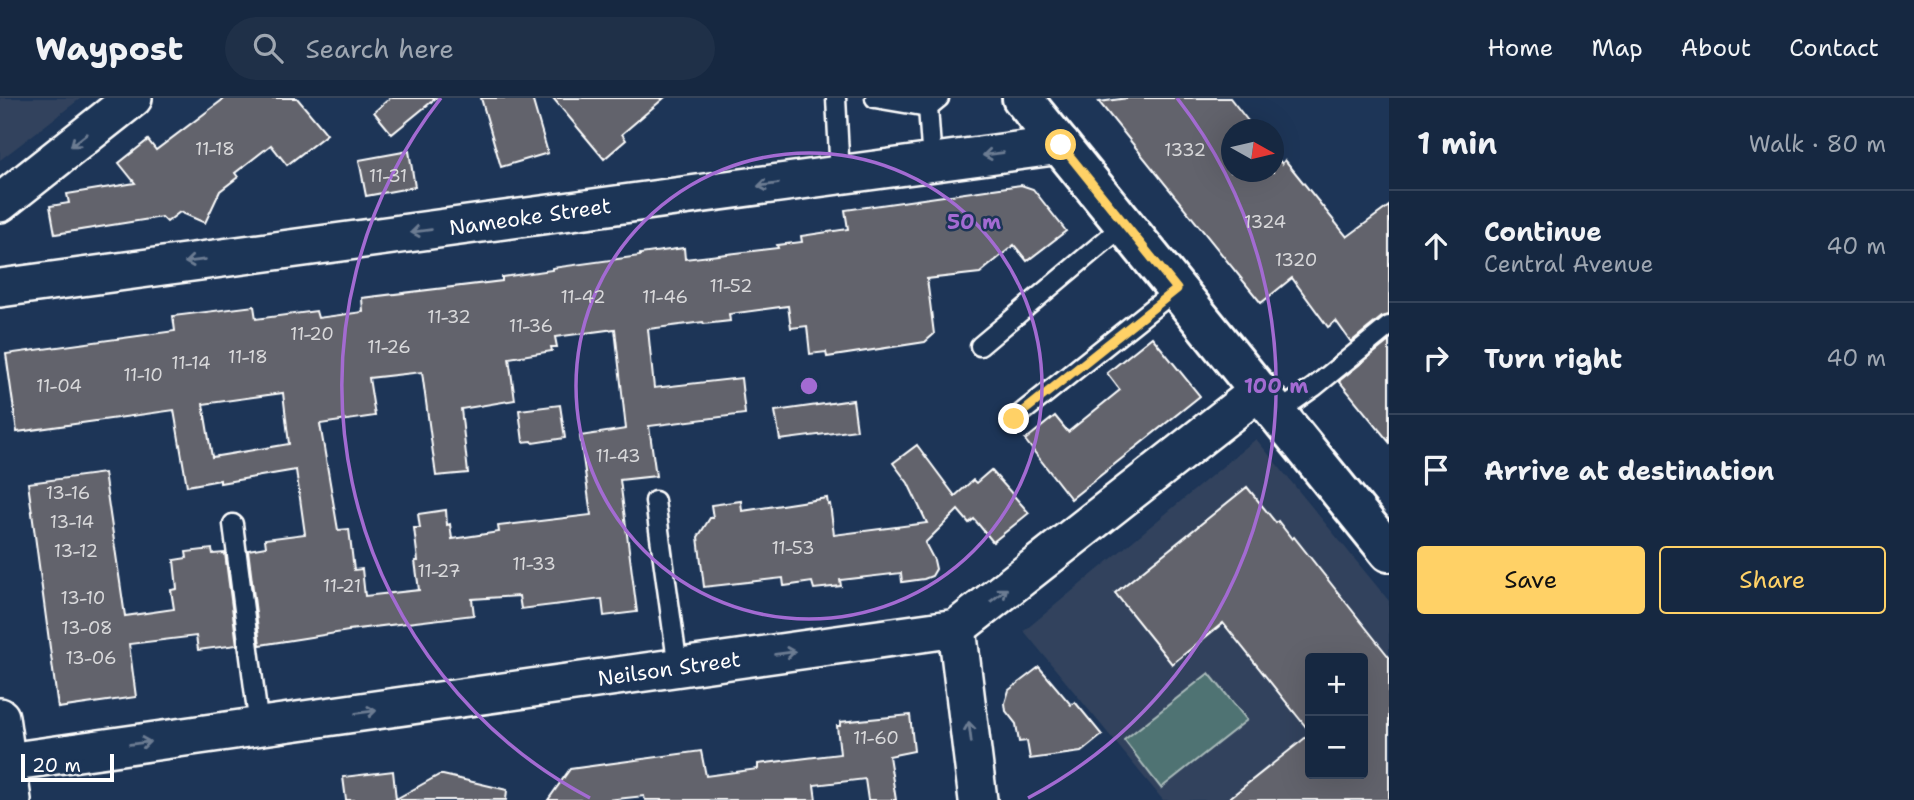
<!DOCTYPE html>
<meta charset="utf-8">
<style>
body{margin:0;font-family:"Shantell Sans",sans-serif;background:#1f3048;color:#f1f3f6}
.controls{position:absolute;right:21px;bottom:21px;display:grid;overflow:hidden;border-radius:7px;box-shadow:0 7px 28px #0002}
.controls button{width:63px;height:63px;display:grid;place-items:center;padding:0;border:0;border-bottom:2px solid #35445a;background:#162841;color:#f1f3f6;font:35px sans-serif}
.compass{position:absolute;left:1221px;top:21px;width:63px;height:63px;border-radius:50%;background:#162841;box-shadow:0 7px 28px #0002;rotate:98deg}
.scale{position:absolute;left:21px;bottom:18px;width:93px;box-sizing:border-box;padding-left:7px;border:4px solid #fff;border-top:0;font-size:19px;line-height:24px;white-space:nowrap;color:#fff;-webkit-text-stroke:5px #1d3557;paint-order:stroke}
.stop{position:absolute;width:21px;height:21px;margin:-16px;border:5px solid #ffd166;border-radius:50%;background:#fff}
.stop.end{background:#ffd166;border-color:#fff;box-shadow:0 2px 7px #0008}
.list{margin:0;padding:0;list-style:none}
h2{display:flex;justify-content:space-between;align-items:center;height:91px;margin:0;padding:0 28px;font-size:30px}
h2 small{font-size:23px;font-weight:400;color:#9ea6b1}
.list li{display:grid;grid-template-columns:46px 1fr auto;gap:21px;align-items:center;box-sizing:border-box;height:112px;padding:0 28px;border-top:2px solid #35445a}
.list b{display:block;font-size:26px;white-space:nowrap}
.list p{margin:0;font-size:23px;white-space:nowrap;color:#9ea6b1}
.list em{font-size:23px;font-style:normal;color:#9ea6b1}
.actions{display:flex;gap:14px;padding:21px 28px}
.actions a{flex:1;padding:16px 0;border:2px solid #ffd166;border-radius:7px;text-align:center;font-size:24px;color:#ffd166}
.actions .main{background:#ffd166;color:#111}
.icon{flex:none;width:38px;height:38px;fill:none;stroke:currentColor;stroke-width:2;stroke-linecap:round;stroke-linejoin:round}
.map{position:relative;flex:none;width:1389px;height:702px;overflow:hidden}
header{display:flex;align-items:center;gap:42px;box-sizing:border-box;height:98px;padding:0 35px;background:#162841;border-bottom:2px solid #35445a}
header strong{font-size:33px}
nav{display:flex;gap:38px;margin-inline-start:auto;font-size:24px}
.search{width:490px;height:63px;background:#1f3048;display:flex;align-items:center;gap:18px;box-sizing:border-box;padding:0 24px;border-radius:38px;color:#9ea6b1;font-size:26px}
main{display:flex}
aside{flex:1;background:#162841}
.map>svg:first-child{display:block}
.built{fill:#32435d;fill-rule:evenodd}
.green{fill:#507373;stroke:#a8b9b9;stroke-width:2}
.building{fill:#62646c;stroke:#fff;stroke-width:2;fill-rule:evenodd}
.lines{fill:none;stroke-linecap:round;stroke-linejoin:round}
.lane-casing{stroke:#fff;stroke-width:23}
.street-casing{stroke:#fff;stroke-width:42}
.secondary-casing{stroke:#fff;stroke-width:44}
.lane{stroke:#1d3557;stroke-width:18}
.street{stroke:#1d3557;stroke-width:37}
.secondary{stroke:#1d3557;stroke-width:38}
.oneway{stroke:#6c7c92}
.route{stroke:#ffd166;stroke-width:9}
.ring{fill:none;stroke:#a36bd2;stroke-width:3.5}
.labels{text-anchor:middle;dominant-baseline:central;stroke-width:5;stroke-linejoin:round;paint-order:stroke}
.number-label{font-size:18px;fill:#d8d8da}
.street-label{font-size:21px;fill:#fff;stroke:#1d3557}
.centre{fill:#a36bd2;stroke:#1d3557;stroke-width:3.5}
.ring-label{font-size:21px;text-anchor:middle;font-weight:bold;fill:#a36bd2;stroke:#1d3557;stroke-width:5;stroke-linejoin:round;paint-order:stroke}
</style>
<header>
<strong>Waypost</strong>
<div class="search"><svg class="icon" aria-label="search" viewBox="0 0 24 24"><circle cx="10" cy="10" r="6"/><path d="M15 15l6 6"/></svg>Search here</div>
<nav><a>Home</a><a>Map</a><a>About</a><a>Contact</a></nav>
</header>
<main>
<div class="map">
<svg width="1389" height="702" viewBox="0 0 1389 702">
<rect width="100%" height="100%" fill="#1d3557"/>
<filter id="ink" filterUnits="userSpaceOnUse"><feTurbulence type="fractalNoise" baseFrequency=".0143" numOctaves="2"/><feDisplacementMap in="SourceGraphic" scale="14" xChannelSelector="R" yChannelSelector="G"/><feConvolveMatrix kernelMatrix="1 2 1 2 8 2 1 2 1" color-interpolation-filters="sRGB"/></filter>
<g filter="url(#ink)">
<g class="built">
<polygon points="0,0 81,0 0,62"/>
<path d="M1256,341L1389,503V702H1163L1024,533ZM1310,560H1363V676H1310Z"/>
</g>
<polygon class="green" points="1209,575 1247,622 1161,690 1124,642"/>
<g class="building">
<polygon points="225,0 297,0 327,36 287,67 271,47 235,75 238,79 220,93 205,125 180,114 167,124 162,119 55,136 50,108 69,105 67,96 135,85 119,65 148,42 156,52"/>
<polygon points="390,0 436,0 392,36 374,14"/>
<polygon points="481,0 532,0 548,55 501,69"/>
<polygon points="553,0 664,0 622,36 626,42 604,61"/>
<polygon points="1128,0 1230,0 1255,32 1231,32 1231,74 1273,74 1273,55 1282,66 1285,62 1347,139 1389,108 1389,217 1382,219 1351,244 1336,223 1328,229 1292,180 1261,205 1099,4"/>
<polygon points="409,53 415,89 366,98 359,62"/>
<path d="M1021,87L1033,91L1066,133L1027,163L1014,147L980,175L927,181L934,236L925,244L827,259L826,254L810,256L807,228L791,230L788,208L729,216L730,223L704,226L703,224L648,231L654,290L741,280L745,316L649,328L656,378L620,382L637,514L604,518L602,501L521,511L519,498L472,501L474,517L349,532V533L260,547L248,452L266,449L265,441L305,436L296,372L220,385V382L187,388L174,312L17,334L6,256L175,233L173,218L254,208L256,221L316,213L318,220L363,214L362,200L502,183V179L552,172V170L640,158V156L684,150L685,161L778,150L777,147L802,144L801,138L848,131L845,112ZM615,231L626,331L580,338L591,417L498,428L499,434L452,441L450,426L447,427L446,412L418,416L420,430H414L418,463H415L419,492L365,498L362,471L354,472L349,431L338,432L320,326L375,318L369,280L422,274L436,378L468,375L461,311L515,302L509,260L552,253L551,249H557L555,239ZM283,295L289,346L212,359L203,306Z"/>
<polygon points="1152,239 1200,298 1071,401 1025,342 1055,318 1068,334 1120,292 1107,275"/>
<polygon points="1389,243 1389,344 1339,283"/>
<polygon points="853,302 857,332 780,342 775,313"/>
<polygon points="560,307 565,340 533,345 532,343 523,344 519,312"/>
<polygon points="917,347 955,398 973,382 976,385 991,372 1029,415 993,444 974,421 969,425 958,412 925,445 934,462 936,471 932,478 924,481 902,484 901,475 840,482 841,488 814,491 812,484 784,488 783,480 704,489 698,439 710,420 713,420 711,407 741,403 742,413 827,400 828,407 830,406 834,437 927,425 908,385 893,365"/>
<polygon points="104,375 125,518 174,511 171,492 177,491 174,462 187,460 186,454 212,451 213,456 225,455 237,547 198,552 196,538 129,546 136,599 58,610 28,385"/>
<polygon points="1247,389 1276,425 1278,423 1292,441 1294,439 1389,559 1389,702 1227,702 1310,636 1310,676 1363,676 1363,560 1310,560 1310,634 1223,525 1172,566 1115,495"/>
<polygon points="1039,569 1071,607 1075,604 1102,637 1081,654 1030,661 1027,643 1019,644 1016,626 1006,613 1005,605 1009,592"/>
<polygon points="910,617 914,653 889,658 896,702 868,702 865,681 814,687 816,702 645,702 644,698 607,702 548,702 570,671 701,653 706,678 758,671 758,666 840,656 837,628 840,628 840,624"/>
<polygon points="393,673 396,701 439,677 443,677 507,692 506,702 346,702 343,679"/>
</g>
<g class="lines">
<g class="lane-casing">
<g id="lane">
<polyline points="836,0 840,77"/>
<polyline points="875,0 928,9"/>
<polyline points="932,65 928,9 939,0"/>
<polyline points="980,248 1125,126"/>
<polyline points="1277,315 1314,289 1389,228"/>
<polyline points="1014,321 1177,191"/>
<polyline points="655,403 678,570"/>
<polyline points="233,426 259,629"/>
</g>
</g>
<g class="street-casing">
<g id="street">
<polyline points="0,105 133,0"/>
<polyline points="0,190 1061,47"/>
<polyline points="957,530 978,702"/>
<polyline points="0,619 12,702"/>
<polyline points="0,665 957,530 1259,293"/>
</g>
</g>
<g class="secondary-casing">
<polyline id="secondary" points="1022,0 1389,454"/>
</g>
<use href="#lane" class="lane"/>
<use href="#street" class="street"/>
<use href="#secondary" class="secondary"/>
</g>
<defs><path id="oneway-shaft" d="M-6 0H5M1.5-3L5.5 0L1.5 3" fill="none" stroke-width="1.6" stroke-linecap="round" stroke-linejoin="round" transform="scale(1.75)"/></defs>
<g class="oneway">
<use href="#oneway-shaft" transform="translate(79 42) rotate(142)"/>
<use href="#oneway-shaft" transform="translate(993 56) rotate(172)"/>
<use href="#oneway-shaft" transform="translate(768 87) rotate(172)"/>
<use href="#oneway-shaft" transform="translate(421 133) rotate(172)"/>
<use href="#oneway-shaft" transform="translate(195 163) rotate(172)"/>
<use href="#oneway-shaft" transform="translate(999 497) rotate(-38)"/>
<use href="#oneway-shaft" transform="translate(785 555) rotate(-8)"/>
<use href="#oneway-shaft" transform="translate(366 614) rotate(-8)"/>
<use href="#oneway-shaft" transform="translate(970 634) rotate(-97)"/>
<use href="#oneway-shaft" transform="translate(140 645) rotate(-8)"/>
</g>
</g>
<g class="lines" filter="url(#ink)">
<polyline class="route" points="1014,321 1177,191 1061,47"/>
</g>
<g class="ring">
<circle cx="809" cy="288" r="233"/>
<path d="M590 700A467 467 0 0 1 441 0M1177 0A467 467 0 0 1 1028 700"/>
</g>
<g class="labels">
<g class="number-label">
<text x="215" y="51">11-18</text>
<text x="1185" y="52">1332</text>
<text x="388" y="78">11-31</text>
<text x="1265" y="124">1324</text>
<text x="1296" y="162">1320</text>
<text x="731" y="188">11-52</text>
<text x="583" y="199">11-42</text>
<text x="665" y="199">11-46</text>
<text x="449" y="219">11-32</text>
<text x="531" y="228">11-36</text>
<text x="312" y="236">11-20</text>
<text x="389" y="249">11-26</text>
<text x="248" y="259">11-18</text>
<text x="191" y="265">11-14</text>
<text x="143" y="277">11-10</text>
<text x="59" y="288">11-04</text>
<text x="618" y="358">11-43</text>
<text x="68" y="395">13-16</text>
<text x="72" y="424">13-14</text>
<text x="793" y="450">11-53</text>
<text x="76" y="453">13-12</text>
<text x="534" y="466">11-33</text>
<text x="439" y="473">11-27</text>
<text x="342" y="488">11-21</text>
<text x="83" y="500">13-10</text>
<text x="87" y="530">13-08</text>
<text x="91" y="560">13-06</text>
<text x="876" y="640">11-60</text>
</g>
<g class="street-label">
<text transform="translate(530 119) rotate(-8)">Nameoke Street</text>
<text transform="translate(669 571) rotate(-8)">Neilson Street</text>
</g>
</g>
<circle cx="809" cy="288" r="10" class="centre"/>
<g class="ring-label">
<text x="974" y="131">50 m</text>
<text x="1276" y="295">100 m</text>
</g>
</svg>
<div class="controls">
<button>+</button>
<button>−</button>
</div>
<svg class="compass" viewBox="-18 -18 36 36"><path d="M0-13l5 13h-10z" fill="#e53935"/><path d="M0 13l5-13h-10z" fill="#9ea6b1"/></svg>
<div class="scale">20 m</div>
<div class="stop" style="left:1061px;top:47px"></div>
<div class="stop end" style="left:1014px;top:321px"></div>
</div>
<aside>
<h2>1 min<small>Walk · 80 m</small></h2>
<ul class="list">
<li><svg class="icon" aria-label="ahead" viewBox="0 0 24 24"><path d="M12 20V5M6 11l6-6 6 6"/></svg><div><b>Continue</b><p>Central Avenue</p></div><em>40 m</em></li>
<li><svg class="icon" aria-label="right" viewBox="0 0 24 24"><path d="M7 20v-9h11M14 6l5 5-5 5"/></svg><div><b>Turn right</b></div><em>40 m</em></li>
<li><svg class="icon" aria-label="arrive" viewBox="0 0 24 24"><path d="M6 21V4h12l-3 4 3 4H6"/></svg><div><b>Arrive at destination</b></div></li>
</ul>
<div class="actions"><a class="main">Save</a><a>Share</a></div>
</aside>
</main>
